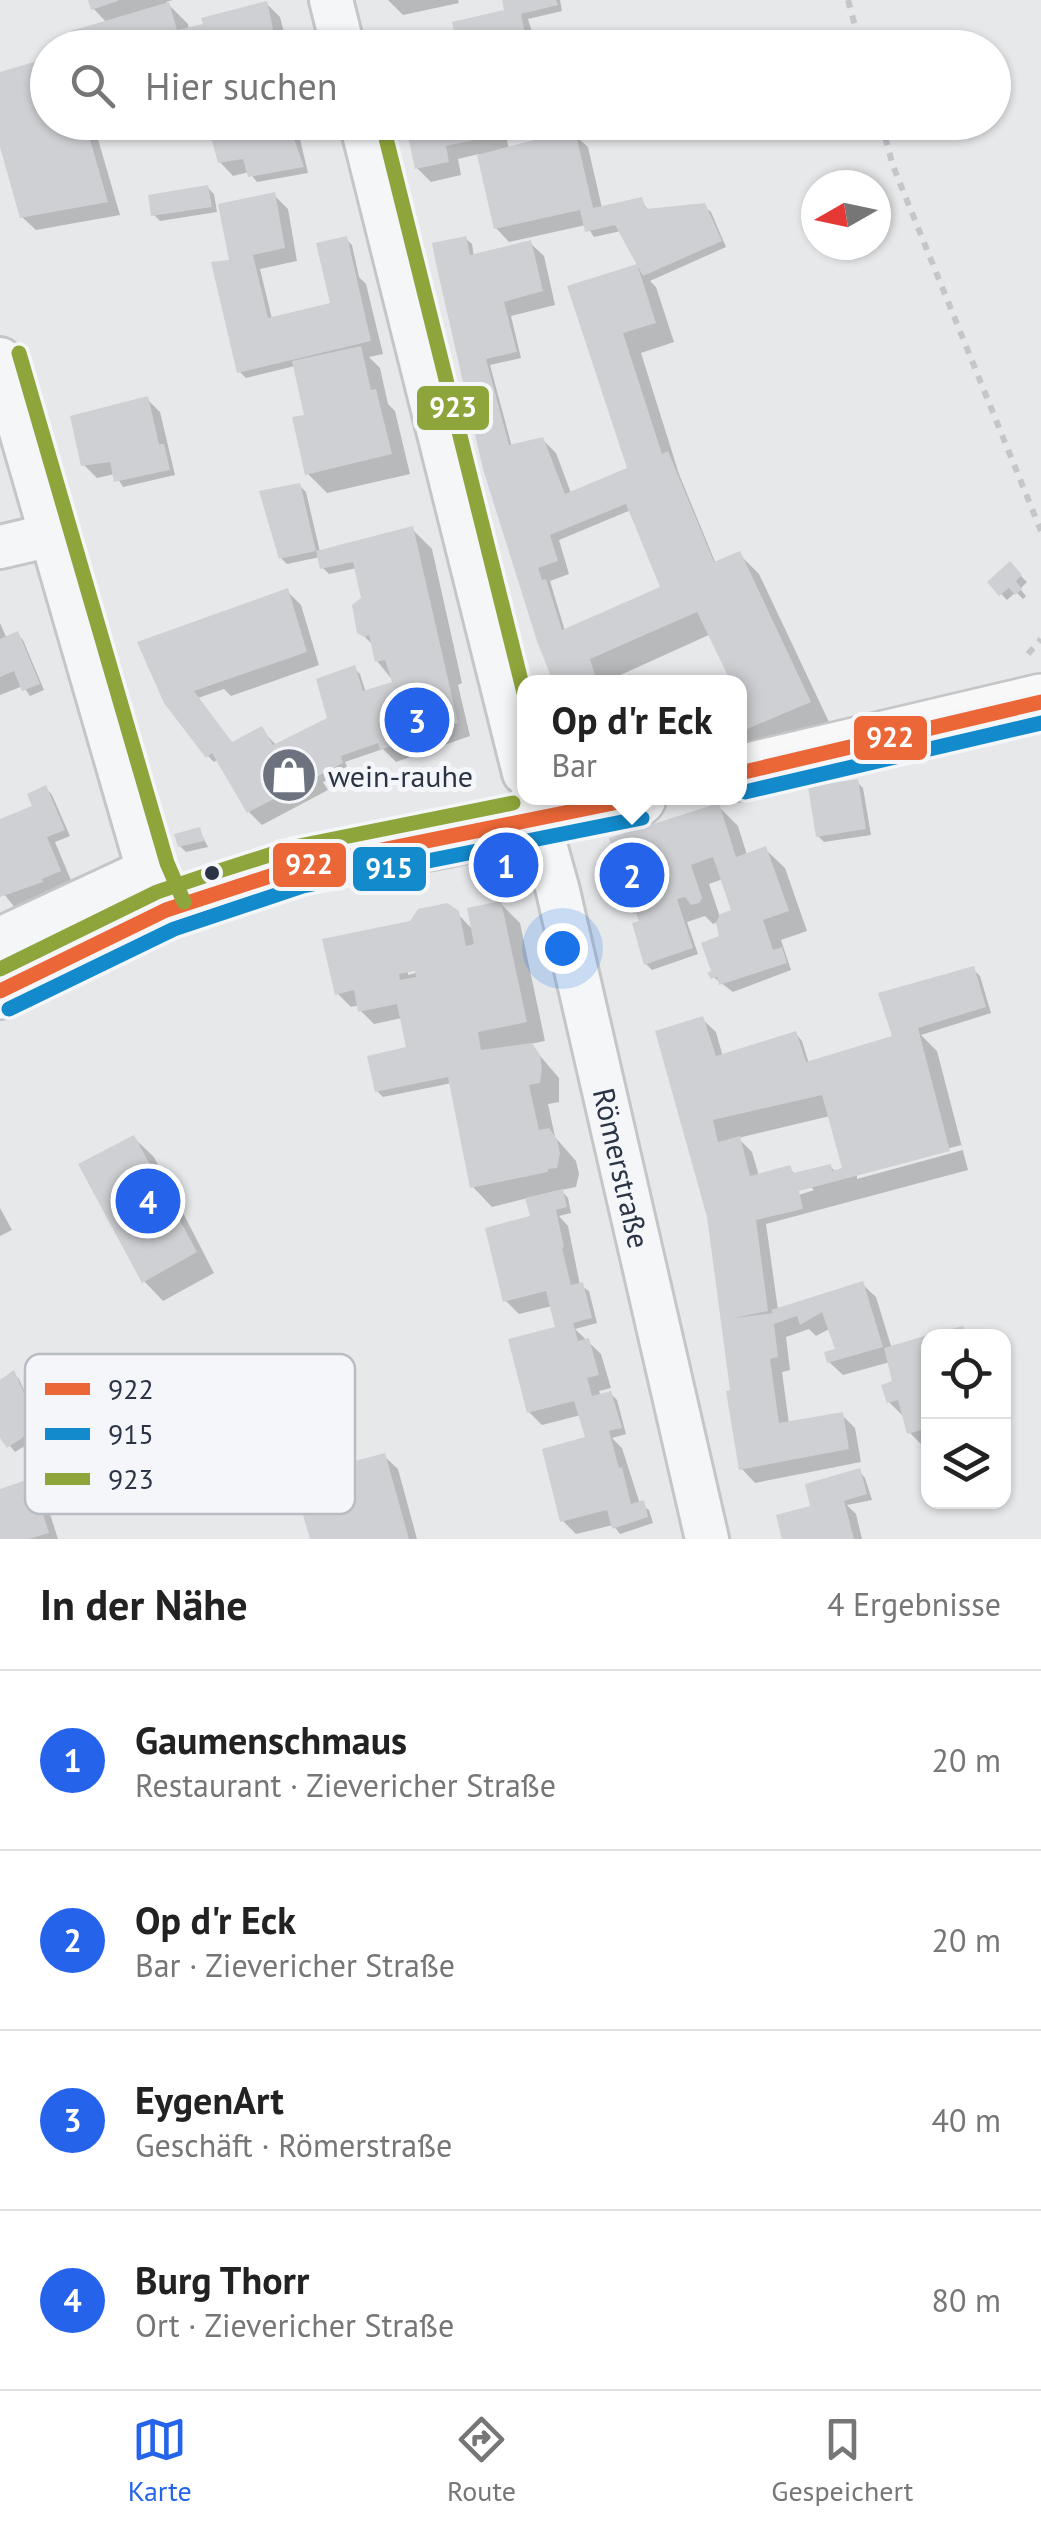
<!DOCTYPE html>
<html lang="de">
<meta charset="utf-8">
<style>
body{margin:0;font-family:"PT Sans",sans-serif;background:#f2f2f2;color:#222}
.controls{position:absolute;right:30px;bottom:30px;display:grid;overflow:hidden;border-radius:20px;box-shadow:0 2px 8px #0004}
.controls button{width:90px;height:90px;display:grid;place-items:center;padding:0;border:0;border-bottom:2px solid #e0e0e0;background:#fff;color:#222;font:50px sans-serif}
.compass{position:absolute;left:801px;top:170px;width:90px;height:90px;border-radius:50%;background:#fff;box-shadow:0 2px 8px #0004;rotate:261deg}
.you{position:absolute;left:562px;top:948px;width:35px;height:35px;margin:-25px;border:8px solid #fff;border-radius:50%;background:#1a73e8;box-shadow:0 0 0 15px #1a73e833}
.badge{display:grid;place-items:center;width:65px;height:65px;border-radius:50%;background:#2563eb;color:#fff;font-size:32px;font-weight:700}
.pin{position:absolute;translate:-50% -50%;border:5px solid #fff;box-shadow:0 2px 10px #0006}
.popup{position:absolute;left:517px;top:675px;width:230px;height:130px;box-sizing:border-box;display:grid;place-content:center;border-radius:20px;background:#fff;filter:drop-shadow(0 2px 8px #0005);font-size:32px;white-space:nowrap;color:#767676}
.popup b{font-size:38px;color:#222}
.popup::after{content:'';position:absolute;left:50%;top:100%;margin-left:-20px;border:20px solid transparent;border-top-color:#fff}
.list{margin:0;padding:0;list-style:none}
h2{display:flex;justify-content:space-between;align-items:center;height:130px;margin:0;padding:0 40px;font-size:42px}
h2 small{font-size:32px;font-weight:400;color:#767676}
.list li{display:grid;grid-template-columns:65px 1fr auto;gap:30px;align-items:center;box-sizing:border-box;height:180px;padding:0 40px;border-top:2px solid #e0e0e0}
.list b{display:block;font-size:38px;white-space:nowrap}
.list p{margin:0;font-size:32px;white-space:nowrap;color:#767676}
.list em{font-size:32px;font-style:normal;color:#767676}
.icon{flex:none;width:55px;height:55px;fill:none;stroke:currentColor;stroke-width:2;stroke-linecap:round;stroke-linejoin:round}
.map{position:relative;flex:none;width:1041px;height:1539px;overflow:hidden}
.search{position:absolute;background:#fff;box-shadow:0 2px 8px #0004;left:30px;right:30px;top:30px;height:110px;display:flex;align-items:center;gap:25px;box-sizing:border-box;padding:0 35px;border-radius:55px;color:#767676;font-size:38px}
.sheet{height:850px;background:#fff}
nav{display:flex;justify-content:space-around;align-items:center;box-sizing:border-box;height:140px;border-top:2px solid #e0e0e0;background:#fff;font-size:28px;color:#767676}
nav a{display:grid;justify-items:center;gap:5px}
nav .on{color:#2563eb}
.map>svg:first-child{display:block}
.shadow{fill:#0003;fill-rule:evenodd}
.building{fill:#ced0d3;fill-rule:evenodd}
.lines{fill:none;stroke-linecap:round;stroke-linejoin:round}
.street-casing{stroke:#c4c6c8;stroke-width:48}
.secondary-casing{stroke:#c4c6c8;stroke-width:60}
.path{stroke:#c5c6ca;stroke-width:6;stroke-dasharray:8 8;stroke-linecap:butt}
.street{stroke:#f5f6f7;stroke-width:42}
.secondary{stroke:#f8f8f8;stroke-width:55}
.bus-1-casing{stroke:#f4f6f9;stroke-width:22}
.bus-2-casing{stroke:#f4f6f9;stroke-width:22}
.bus-3-casing{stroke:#f4f6f9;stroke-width:22}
.bus-1{stroke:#ec6738;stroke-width:15}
.bus-2{stroke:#128acb;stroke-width:15}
.bus-3{stroke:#8da53a;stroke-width:15}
.bus-dot{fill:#2b3445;stroke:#f4f6f9;stroke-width:4}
.labels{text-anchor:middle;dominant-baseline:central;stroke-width:10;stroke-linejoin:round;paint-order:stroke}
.poi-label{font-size:30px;fill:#2b3445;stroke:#f4f6f9;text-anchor:start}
.street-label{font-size:30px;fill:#2b3445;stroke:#f4f6f9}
.key{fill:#f4f6f9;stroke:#b8bcc3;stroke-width:2.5}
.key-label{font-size:28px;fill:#2b3445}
.line-badge{stroke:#f4f6f9;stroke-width:4}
.badge-label{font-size:28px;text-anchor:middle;font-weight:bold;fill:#fff}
</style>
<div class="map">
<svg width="1041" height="1539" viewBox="0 0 1041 1539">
<rect width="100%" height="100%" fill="#e6e8ea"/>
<g class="shadow">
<polygon points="90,0 173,0 166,2 188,24 189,30 267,4 280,17 288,48 79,48 107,23 93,8"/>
<polygon points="388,0 458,0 459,3 403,15"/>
<polygon points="505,0 560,0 562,11 528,19 537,48 460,48 507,11"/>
<polygon points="0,74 48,122 93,122 120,215 36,230 22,217 0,143"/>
<polygon points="209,122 296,122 308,173 257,182 249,172 233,176 220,162"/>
<path d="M408,122H503L509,149L544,141L536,122H576L580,140L588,147L602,208L641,200L649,211L704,206L711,212L726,247L650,281L656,287L674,342L641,353L679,474L716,564L739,554L759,574L829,722L744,757L740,769V682H733L711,634L605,682H556L522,587L465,238L472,244L474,257L530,243L544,256L555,305L511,316L521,358L490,365L512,447L542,439L556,453L571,493L630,469L570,287L640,266L621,231L594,237L586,225L509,242L496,228L479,154L458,159L461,175L431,182L417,168ZM631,510L663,588L565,631L550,581L569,574L559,540Z"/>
<polygon points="207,187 214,194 217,212 160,221 154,215"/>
<polygon points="274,195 288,209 297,261 260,269 272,319 333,305 346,239 352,245 359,277 366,284 383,354 369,357 380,368 388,404 395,411 410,474 327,493 307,473 307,417 295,366 246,378 240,372 232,261"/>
<polygon points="147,399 160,412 175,475 123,487 115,474 97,478 83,464"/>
<polygon points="299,485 306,492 320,552 412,529 432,549 462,683 458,685 470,736 396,762 383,749 345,762 348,770 323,782 328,790 262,825 249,812 218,759 214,762 208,756 166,702 287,591 301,605 319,665 231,696 224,689 198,698 233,745 261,729 277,746 330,719 354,668 360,674 366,693 395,683 377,661 374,646 360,632 364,599 357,568 329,574 323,568 320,557 287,564 281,558"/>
<polygon points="1010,565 1027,582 1020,589 1026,596 1023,599 1016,592 1007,600 991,583"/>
<polygon points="0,623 7,639 17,634 23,640 44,690 30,696 23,686 0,695"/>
<polygon points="857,782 863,788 871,835 824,842 818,836"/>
<polygon points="46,788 52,795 70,836 55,842 73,885 16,909 0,889 0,822 36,807"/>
<path d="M718,806L738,826L747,855L765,849L785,868L807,931L781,940L791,970L733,992L712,976L722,937L718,922L713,924L705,916L687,922L698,954L652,970L646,964L643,922ZM723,879L734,912L720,917L709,884Z"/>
<polygon points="199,830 208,847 186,852 180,846"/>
<path d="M500,903L520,923L545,1041L530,1044L559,1078V1102L548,1104L555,1137L576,1161L579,1174L576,1187L561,1190L568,1198L571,1213L559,1216L568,1226L580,1285L589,1291L597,1323L575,1329L601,1354L611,1388L599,1391L601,1397L611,1394L617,1400L626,1434L612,1438L622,1448L640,1504L649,1510L653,1523L620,1534L613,1525L576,1534L563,1521L590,1439L581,1415L542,1425L529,1412L560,1329L552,1306L519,1314L506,1301L535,1218L528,1198L492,1207L473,1187L452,1083L383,1097L377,1091L411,1049L402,1018L374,1024L361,1011L360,1005L351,1007L337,993L457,913L473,930ZM408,969L427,970L408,975Z"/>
<path d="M973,969L980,976L991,1013L921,1035L937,1051L968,1170L766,1224L778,1310L862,1284L876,1297L892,1349L928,1338V1444L923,1446L909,1432L902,1415L889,1402L895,1383L890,1362L843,1375L829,1362L839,1350L831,1328L816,1336L809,1329L786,1337L790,1370L782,1372L789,1424L842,1415L855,1428L861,1462L755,1483L742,1469L702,1019L716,1032L723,1057L796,1034L802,1041L809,1064L895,1038ZM830,1116L845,1170L836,1172L830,1166L796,1175L789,1168L759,1176L752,1152L738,1138ZM961,1145L963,1150L857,1179V1174ZM810,1186L814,1190L799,1195L795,1190Z"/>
<polygon points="134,1138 154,1157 214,1273 163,1301 144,1281"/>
<polygon points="0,1208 12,1230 0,1236"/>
<polygon points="13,1373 19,1379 44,1434 15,1452 0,1434 0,1383"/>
<polygon points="384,1456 398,1469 417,1539 313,1539 356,1500"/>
<polygon points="859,1471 865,1478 872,1500 847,1505 856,1514 862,1539 784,1539"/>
<polygon points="31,1481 44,1495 58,1539 0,1539 0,1492"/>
</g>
<g class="building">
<polygon points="88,0 118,0 118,1 91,10"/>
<polygon points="502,0 556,0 558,5 521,14 528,48 458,48 452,22 504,10"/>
<polygon points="267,1 277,48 76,48 71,31 169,2 177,30 203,24 201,18"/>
<polygon points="48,58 48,122 85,122 108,202 20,218 0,147 0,72"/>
<polygon points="207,122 288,122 304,167 248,177 243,159 218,163"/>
<polygon points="405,122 494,122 497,135 446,146 449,162 415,169"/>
<polygon points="534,122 573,122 593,208 642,197 646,209 705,203 722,241 643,276 615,225 585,232 580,210 494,229 477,155 538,139"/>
<polygon points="208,185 212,207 151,216 148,195"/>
<polygon points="275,192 285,248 253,255 268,318 330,303 316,243 347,236 371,341 237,373 211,262 229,260 218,204"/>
<path d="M466,236L470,255L531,240L543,291L504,302L517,352L486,359L509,445L543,437L565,494L627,468L567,286L637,264L656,323L623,333L662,454L668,451L714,562L740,551L811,702L740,732V682H731L697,612L590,659L597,682H553L537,641L483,469L436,264L432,243ZM626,504L660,587L562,630L546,579L542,580L538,568L558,561L550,535Z"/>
<polygon points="361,346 371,390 376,389 392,454 305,475 292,417 304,415 292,361"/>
<polygon points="148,396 159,444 164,444 170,470 114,482 110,462 81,466 70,416"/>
<polygon points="300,483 316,551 279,559 259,491"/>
<polygon points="413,526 458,723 380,750 378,743 341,756 343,763 247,813 212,753 206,758 164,703 137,642 288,588 307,652 194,691 232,742 262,726 273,745 327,718 316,679 355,665 363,691 392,682 385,660 375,662 369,635 364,637 357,633 352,605 361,598 353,562 320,569 316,551"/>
<polygon points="1010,561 1022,575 1016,581 1022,589 1015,595 1009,588 999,596 987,582"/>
<polygon points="18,631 40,684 22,691 14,671 0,677 0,639"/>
<polygon points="858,779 866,829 816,837 808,787"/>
<polygon points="46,785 65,830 47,837 61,871 42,879 43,882 0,897 0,819 32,806 27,794"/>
<polygon points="719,803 736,857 766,846 789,911 763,920 773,950 782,947 787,963 719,985 717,977 711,979 707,973 711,971 701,943 719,936 716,923 720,914 731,910 713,857 691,865 702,898 699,903 691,905 685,897 677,899 693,948 644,965 632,923 639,921 636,913 633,914 609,838"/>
<polygon points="200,827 204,841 178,847 174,834"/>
<path d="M501,901L527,1022L478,1032L481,1050L532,1043L540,1055L542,1069L540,1083L529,1085L539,1130L549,1128L557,1139L560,1153L557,1168L548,1169V1172L470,1188L448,1077L375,1092L367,1056L406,1047L397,1004L358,1012L354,990L335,995L322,939L410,921L418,909L447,903L459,911L466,946L474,944L467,908ZM415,971L416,977L400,980L399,974Z"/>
<path d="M974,966L986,1007L918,1028L950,1151L799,1191L803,1209L756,1220L768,1311L734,1318L773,1313L771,1310L863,1281L883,1347L827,1363L824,1352L835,1349L822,1312L800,1325L797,1316L774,1324L778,1357L770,1359L779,1423L843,1412L849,1449L739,1470L726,1391L730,1390L707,1217L655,1031L703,1016L716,1056L796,1031L806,1062L892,1036L878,993ZM822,1095L842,1168L832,1171L831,1164L793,1173L790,1165L750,1176L740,1136L718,1142L713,1120Z"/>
<polygon points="134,1135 197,1252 142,1283 78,1164"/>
<polygon points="563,1189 567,1207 556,1210 564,1247 562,1248 571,1285 583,1282 592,1318 573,1323 578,1341 589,1338 599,1375 587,1378 592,1396 611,1391 622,1428 609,1431 619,1468 622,1467 631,1504 644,1500 648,1517 612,1529 607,1510 560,1522 542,1449 585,1437 574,1401 527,1413 508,1339 555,1327 546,1291 503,1302 485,1228 530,1216 525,1198"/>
<polygon points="963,1326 966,1336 929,1336 929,1335"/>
<polygon points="928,1335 928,1428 907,1434 898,1400 887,1403 881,1385 892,1381 884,1348"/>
<polygon points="14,1370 39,1427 7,1448 0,1438 0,1380"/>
<polygon points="385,1453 409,1539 310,1539 301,1508 337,1498 338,1501 353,1498 344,1464"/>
<polygon points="860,1468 867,1494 844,1501 854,1539 782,1539 776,1515 810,1506 805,1484"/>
<polygon points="32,1478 49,1533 29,1539 0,1539 0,1489"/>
</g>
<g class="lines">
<g class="street-casing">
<g id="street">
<polyline points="331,0 343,48"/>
<polyline points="361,122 524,773"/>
<polyline points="0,359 148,870 166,910"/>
<polyline points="0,547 51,535"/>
<polyline points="532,798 558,891 707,1539"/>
<polyline points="0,939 148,870"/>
</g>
</g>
<g class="secondary-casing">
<g id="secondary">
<polyline points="740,773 1041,702"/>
<polyline points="0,991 166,910 298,867 447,839 638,798"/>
</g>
</g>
<g class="path">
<polyline points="848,0 861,48"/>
<polyline points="881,122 893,166 1041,531"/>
<polyline points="1028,654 1041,639"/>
</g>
<use href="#street" class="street"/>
<use href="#secondary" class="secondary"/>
<g class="bus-1-casing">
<g id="bus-1">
<polyline points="740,773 1041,702"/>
<polyline points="0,991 166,910 298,867 638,798"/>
</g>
</g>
<g class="bus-2-casing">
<g id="bus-2">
<polyline points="745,792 1041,723"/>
<polyline points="9,1009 174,929 303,886 642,818"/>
</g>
</g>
<g class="bus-3-casing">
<g id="bus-3">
<polyline points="382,122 524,693"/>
<polyline points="19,353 167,863 184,902"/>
<polyline points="0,969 157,892 222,870 294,847 513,803"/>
</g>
</g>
<use href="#bus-1" class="bus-1"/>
<use href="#bus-2" class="bus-2"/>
<use href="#bus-3" class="bus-3"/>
</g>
<defs>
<g id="shop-disc" transform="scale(2.875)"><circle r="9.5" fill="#6c737f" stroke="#f4f6f9"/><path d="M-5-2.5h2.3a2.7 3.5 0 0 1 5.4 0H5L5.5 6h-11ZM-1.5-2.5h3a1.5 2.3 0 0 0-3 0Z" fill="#fff"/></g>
</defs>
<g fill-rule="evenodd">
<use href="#shop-disc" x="289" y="775"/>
</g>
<circle class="bus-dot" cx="212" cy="873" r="9"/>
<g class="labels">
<g class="poi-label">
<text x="328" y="775">wein-rauhe</text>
</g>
<g class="street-label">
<text transform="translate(622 1168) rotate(77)">Römerstraße</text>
</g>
</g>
<rect x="25" y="1354" width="330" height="160" rx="15" class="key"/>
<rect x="45" y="1383" width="45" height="12" fill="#ec6738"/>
<rect x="45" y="1428" width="45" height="12" fill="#128acb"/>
<rect x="45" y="1473" width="45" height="12" fill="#8da53a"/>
<g class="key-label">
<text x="108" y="1399">922</text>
<text x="108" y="1444">915</text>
<text x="108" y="1489">923</text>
</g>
<g class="line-badge">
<rect x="415" y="384" width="76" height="48" rx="10" fill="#8da53a"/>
<rect x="852" y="714" width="77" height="48" rx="10" fill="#ec6738"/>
<rect x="271" y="841" width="77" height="48" rx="10" fill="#ec6738"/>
<rect x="351" y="845" width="77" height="48" rx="10" fill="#128acb"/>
</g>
<g class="badge-label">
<text x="453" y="417">923</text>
<text x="890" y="747">922</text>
<text x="309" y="874">922</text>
<text x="389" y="878">915</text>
</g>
</svg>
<div class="controls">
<button><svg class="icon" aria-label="locate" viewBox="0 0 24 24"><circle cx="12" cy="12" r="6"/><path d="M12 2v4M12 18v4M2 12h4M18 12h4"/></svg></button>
<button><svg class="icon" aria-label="layers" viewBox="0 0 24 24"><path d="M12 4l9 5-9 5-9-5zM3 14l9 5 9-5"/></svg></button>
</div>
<svg class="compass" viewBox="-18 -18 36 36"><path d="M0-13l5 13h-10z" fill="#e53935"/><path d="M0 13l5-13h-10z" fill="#767676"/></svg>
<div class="you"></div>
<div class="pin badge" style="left:506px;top:865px">1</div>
<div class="pin badge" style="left:632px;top:875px">2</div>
<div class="popup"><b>Op d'r Eck</b>Bar</div>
<div class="pin badge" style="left:417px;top:720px">3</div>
<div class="pin badge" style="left:148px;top:1201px">4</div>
<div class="search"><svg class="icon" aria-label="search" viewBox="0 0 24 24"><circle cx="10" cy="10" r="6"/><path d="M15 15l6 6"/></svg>Hier suchen</div>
</div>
<section class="sheet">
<h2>In der Nähe<small>4 Ergebnisse</small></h2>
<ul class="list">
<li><span class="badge">1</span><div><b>Gaumenschmaus</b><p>Restaurant · Zievericher Straße</p></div><em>20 m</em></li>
<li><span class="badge">2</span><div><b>Op d'r Eck</b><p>Bar · Zievericher Straße</p></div><em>20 m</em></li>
<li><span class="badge">3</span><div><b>EygenArt</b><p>Geschäft · Römerstraße</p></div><em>40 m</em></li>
<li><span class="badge">4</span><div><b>Burg Thorr</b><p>Ort · Zievericher Straße</p></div><em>80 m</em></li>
</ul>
</section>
<nav>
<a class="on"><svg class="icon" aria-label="map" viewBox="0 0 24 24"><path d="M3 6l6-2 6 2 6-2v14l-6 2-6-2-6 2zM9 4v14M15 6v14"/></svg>Karte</a>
<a><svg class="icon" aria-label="directions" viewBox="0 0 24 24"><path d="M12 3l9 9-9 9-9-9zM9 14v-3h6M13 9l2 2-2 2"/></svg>Route</a>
<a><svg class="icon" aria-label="saved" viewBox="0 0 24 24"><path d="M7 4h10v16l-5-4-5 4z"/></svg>Gespeichert</a>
</nav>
